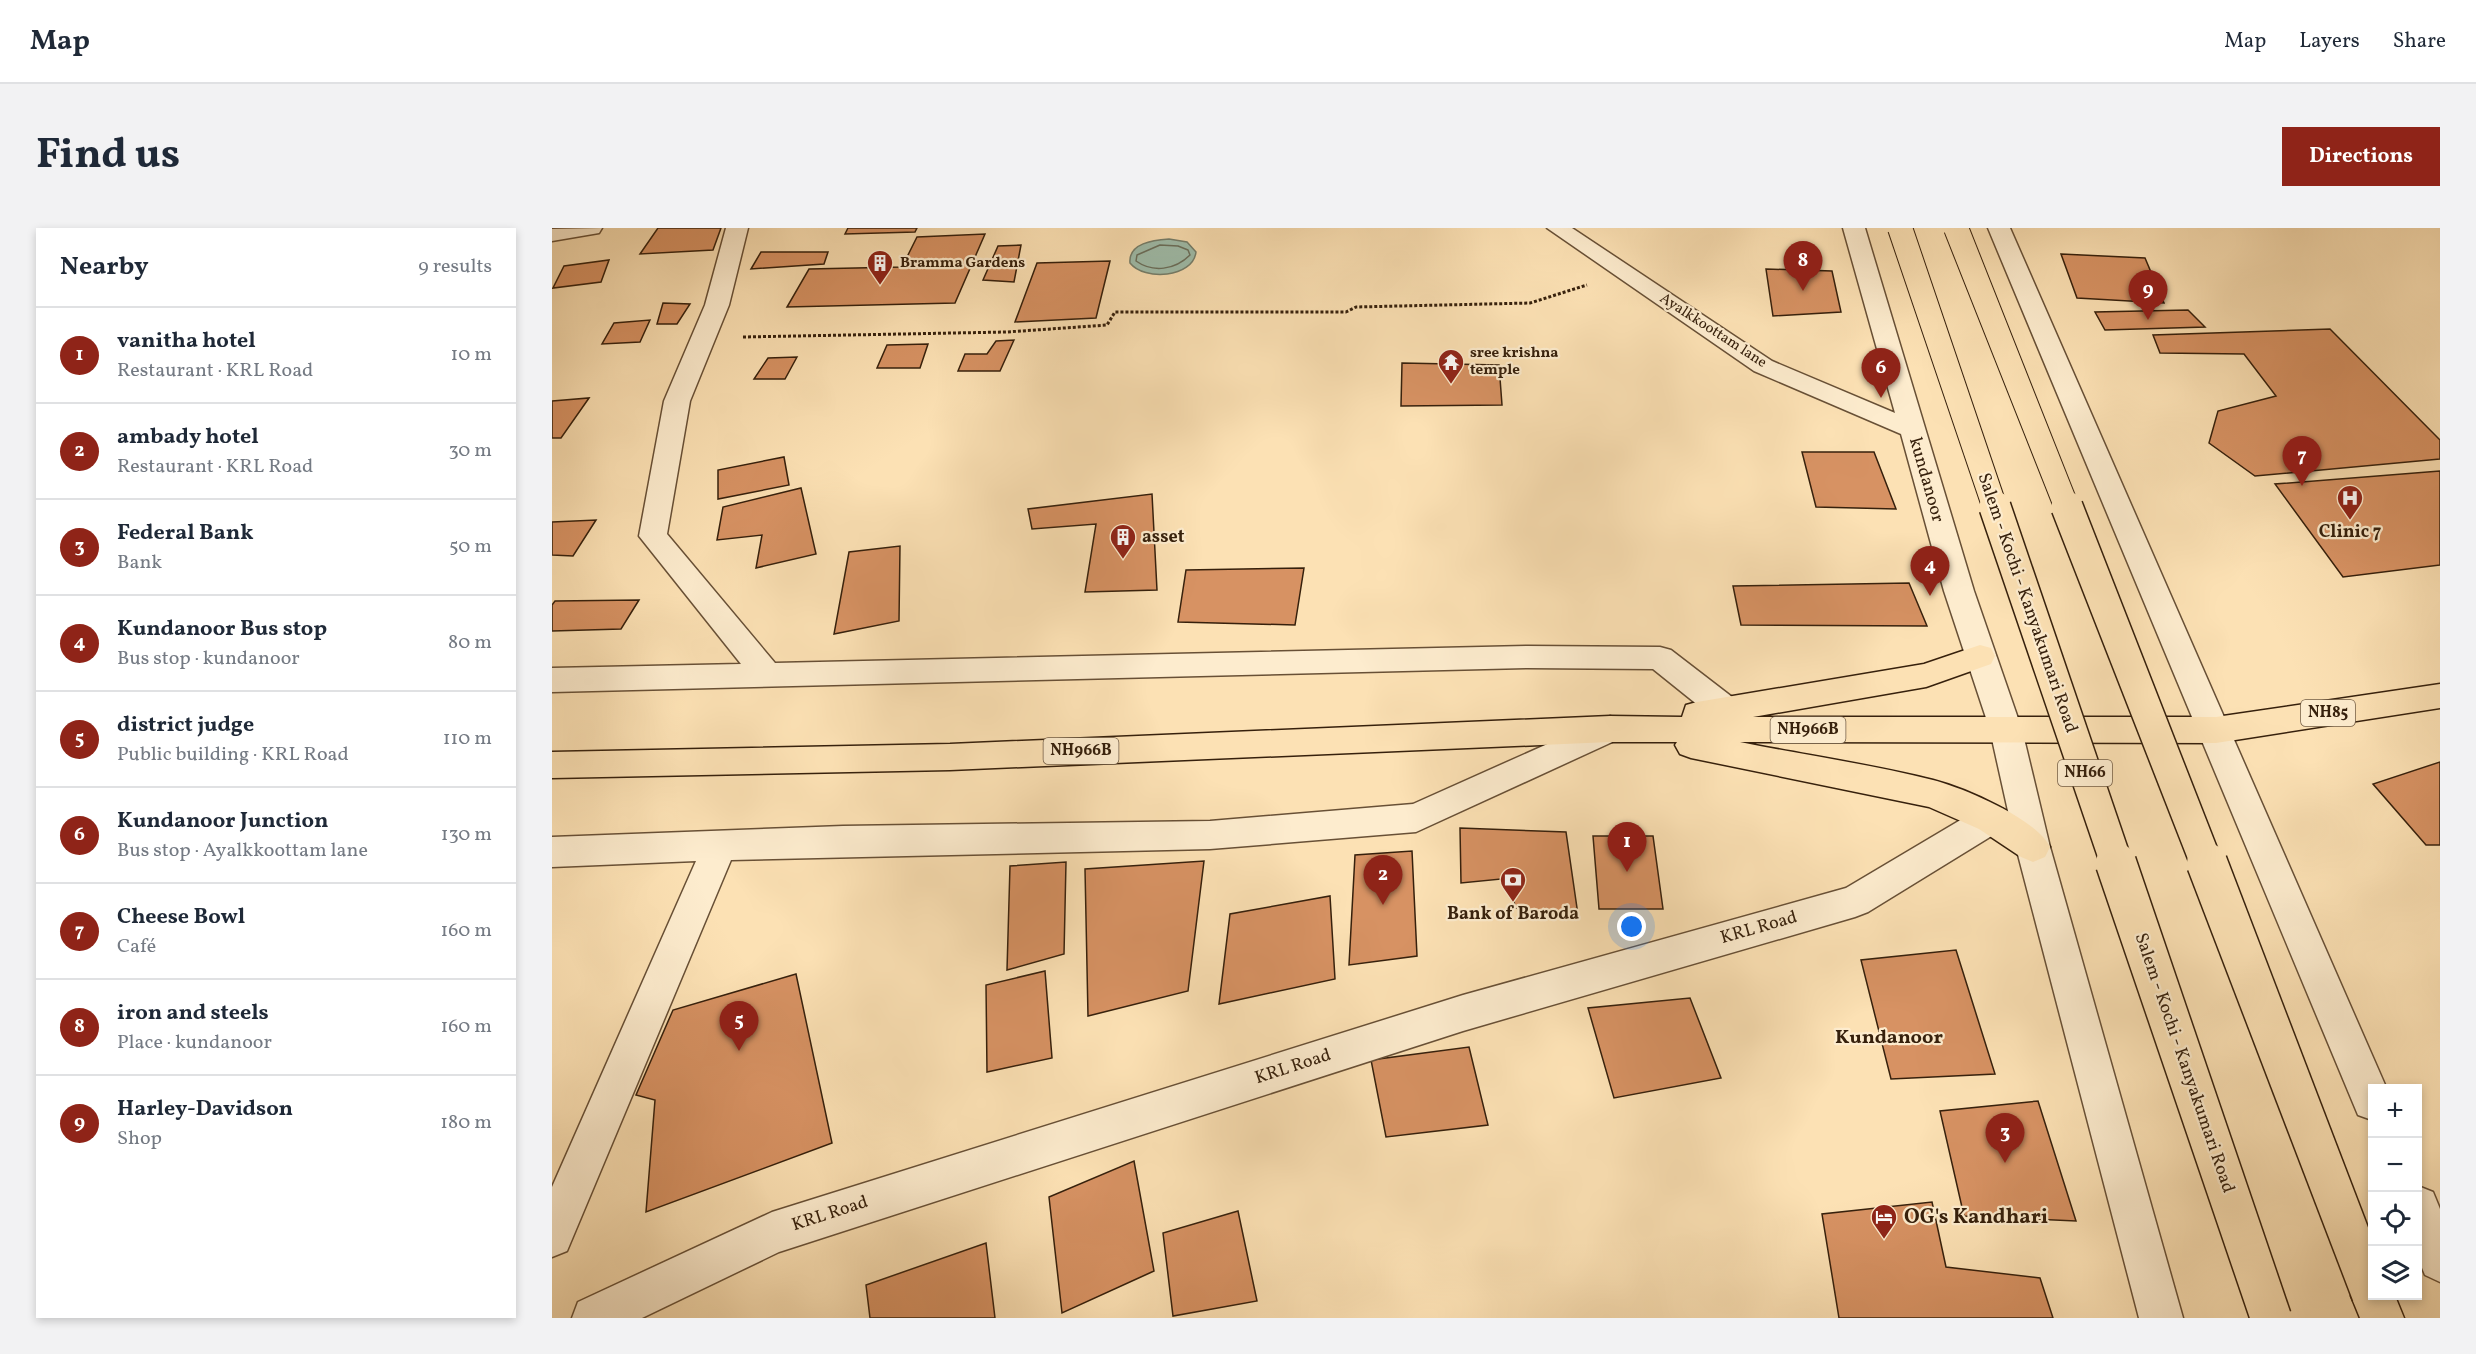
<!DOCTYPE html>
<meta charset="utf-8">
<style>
body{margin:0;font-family:Vollkorn,serif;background:#f2f2f3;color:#1f2937}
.controls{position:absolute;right:18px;bottom:18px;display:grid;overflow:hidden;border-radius:0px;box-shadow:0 3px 9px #0003}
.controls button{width:54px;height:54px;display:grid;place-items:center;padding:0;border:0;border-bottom:2px solid #e0e1e3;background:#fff;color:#1f2937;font:30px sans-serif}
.you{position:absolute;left:1080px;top:699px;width:21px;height:21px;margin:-15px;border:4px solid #fff;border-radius:50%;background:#1a73e8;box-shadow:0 0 0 9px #1a73e833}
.badge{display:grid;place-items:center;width:39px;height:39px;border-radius:50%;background:#8f2418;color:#fff;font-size:20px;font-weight:700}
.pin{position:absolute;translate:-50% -50px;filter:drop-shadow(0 2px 3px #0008)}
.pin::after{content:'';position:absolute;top:32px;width:21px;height:18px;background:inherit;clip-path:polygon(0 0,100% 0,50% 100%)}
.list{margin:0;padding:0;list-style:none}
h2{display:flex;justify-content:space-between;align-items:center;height:78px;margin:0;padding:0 24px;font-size:26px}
h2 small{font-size:20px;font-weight:400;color:#747a83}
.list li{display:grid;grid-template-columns:39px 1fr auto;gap:18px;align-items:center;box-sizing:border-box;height:96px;padding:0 24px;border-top:2px solid #e0e1e3}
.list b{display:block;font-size:22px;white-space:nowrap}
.list p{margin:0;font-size:20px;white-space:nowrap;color:#747a83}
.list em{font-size:20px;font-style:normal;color:#747a83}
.icon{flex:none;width:33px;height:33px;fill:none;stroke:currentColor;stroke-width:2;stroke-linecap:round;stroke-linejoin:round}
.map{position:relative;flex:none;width:1888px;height:1090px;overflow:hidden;border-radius:0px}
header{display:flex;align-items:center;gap:36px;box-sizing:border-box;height:84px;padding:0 30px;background:#fff;border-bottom:2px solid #e0e1e3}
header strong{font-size:28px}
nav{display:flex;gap:33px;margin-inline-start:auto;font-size:21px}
.intro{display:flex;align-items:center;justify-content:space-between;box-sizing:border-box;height:144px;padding:0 36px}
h1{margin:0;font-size:42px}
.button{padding:15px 27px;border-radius:0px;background:#8f2418;color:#fff;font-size:21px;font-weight:700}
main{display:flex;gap:36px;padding:0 36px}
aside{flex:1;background:#fff;border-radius:0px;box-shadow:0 3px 9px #0003}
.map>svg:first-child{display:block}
.water{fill:#9fbeac;stroke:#757f6c;stroke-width:1.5}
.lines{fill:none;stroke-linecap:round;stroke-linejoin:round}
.shore{stroke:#6a6f5c;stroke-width:1.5}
.building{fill:#d79263;stroke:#36200c;stroke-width:1.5}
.minor-casing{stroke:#685036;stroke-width:3}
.highway-casing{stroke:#36200c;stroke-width:3}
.path{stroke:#36200c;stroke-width:3;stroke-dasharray:3 2;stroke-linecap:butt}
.minor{fill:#fdecce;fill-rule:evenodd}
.highway{fill:#fce1b4;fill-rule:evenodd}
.highway-bridge-far2-casing{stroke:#36200c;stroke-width:26;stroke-linecap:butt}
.highway-bridge-far1-casing{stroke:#36200c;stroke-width:34;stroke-linecap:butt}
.highway-bridge-casing{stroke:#36200c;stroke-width:43;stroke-linecap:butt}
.highway-bridge-far2{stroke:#fce1b4;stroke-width:24}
.highway-bridge-far1{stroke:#fce1b4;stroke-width:31}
.highway-bridge{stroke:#fce1b4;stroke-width:40}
.labels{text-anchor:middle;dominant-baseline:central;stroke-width:4.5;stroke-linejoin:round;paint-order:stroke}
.far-poi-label{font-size:15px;font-weight:bold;fill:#36200c;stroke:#fdecce;text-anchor:start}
.far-street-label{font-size:15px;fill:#36200c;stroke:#fdecce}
.shield{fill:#fdecce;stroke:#725d46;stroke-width:1.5}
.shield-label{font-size:16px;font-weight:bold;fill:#36200c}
.street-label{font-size:18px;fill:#36200c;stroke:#fdecce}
.poi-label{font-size:18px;font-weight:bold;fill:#36200c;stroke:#fdecce}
.neighbourhood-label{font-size:20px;font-weight:bold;fill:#36200c;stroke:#fdecce}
.near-poi-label{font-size:21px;font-weight:bold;fill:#36200c;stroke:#fdecce;text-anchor:start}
</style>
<header>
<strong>Map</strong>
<nav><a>Map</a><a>Layers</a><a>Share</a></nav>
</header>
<div class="intro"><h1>Find us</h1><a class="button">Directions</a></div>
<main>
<aside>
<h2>Nearby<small>9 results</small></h2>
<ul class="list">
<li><span class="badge">1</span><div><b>vanitha hotel</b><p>Restaurant · KRL Road</p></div><em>10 m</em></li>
<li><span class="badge">2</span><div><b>ambady hotel</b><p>Restaurant · KRL Road</p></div><em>30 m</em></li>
<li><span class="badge">3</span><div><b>Federal Bank</b><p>Bank</p></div><em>50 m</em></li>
<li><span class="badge">4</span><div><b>Kundanoor Bus stop</b><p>Bus stop · kundanoor</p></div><em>80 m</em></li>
<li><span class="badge">5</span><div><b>district judge</b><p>Public building · KRL Road</p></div><em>110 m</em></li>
<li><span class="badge">6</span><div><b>Kundanoor Junction</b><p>Bus stop · Ayalkkoottam lane</p></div><em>130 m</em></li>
<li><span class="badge">7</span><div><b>Cheese Bowl</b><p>Café</p></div><em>160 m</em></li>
<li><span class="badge">8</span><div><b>iron and steels</b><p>Place · kundanoor</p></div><em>160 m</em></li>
<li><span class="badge">9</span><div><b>Harley-Davidson</b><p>Shop</p></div><em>180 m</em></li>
</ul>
</aside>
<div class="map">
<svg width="1888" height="1090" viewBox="0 0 1888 1090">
<rect width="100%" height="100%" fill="#fce1b4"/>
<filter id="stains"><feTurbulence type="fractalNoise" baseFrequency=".00333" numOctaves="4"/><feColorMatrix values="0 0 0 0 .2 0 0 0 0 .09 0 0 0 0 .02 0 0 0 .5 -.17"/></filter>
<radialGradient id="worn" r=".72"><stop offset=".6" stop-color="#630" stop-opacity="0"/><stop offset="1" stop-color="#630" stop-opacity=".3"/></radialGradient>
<path class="water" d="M617,11L635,14L644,24C641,50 592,53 578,35C576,15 602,12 617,11Z"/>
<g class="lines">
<path class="shore" d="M608,17L626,18L636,22L638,27C623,42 601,45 584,33L585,27Z"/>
</g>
<g class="building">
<polygon points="106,0 169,0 161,22 88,26"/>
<polygon points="296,0 365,0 363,4 293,6"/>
<polygon points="433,6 403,75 235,79 257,41 350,39 365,9"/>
<polygon points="469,17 462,54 431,52 446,18"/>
<polygon points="209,24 276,24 272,36 199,41"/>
<polygon points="1509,26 1593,30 1612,75 1525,70"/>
<polygon points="57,32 49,54 1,60 12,38"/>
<polygon points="558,33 544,90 463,94 485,35"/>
<polygon points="1214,41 1280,43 1289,84 1221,88"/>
<polygon points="111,75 138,76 125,96 105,96"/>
<polygon points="1636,82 1653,99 1553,102 1543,84"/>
<polygon points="98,92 88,114 50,116 62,95"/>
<polygon points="1778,101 1888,212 1888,231 1703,248 1657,215 1666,183 1724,168 1692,126 1608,125 1601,107"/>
<polygon points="462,112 448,143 406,143 413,126 435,126 444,113"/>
<polygon points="376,116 368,140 325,140 335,117"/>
<polygon points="245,129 233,151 202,151 216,130"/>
<polygon points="850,135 947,137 950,177 849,178"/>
<polygon points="37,170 9,210 0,210 0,173"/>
<polygon points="1250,224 1322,224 1344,281 1264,279"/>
<polygon points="232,229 237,257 166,271 166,242"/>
<polygon points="1888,243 1888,337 1791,349 1723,256"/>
<polygon points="249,260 264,326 204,340 210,307 165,312 171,279"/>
<polygon points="600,266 605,362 533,364 544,296 480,301 476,281"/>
<polygon points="44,292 21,328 0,327 0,294"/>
<polygon points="348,318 347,393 282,406 297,324"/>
<polygon points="752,340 743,397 626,394 634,342"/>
<polygon points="1357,355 1375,398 1189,397 1181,358"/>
<polygon points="87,372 69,401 0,403 0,377 3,373"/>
<polygon points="1888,534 1888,617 1874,617 1821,556"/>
<polygon points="908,600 1014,604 1026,687 963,680 959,650 909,655"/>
<polygon points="1041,608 1101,608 1111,681 1047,681"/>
<polygon points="860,623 865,728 797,737 803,627"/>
<polygon points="652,633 636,763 536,788 533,641"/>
<polygon points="514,634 512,726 455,742 458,638"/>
<polygon points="778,668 783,751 667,776 678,686"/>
<polygon points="1404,722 1443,846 1339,851 1309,732"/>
<polygon points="493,743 500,830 435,844 434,757"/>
<polygon points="244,746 280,915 94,984 103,872 84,867 121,782"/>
<polygon points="1138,770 1169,850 1062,870 1036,780"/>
<polygon points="917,819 936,897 834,909 819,832"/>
<polygon points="1486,873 1524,993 1412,988 1388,883"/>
<polygon points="582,933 602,1043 510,1085 497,969"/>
<polygon points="1380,974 1394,1039 1488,1050 1501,1090 1287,1090 1270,986"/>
<polygon points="686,983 705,1073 621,1088 611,1005"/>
<polygon points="434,1015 443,1090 318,1090 314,1057"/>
</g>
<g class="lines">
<g class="minor-casing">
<g id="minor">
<polygon points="50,0 47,5 0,13 0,1"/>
<polygon points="174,0 196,0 177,77 138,173 115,306 223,435 976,418 1108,419 1119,422 1184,472 1189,481 1184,490 1173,493 1162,490 1101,441 976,440 0,464 0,440 189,436 87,308 112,173 153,77"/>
<polygon points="995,0 1020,0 1220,133 1343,185 1291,0 1313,0 1422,363 1470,502 1498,619 1631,1090 1587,1090 1464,619 1438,502 1392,363 1349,206 1202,143"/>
<polygon points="1436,0 1458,0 1834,859 1820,860 1820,892 1806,887"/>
<polygon points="1058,488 1069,492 1074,501 1069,510 864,604 658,621 179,632 15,1023 0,1029 0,959 144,633 0,639 0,609 291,598 658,593 861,576"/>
<polygon points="1439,577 1451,581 1456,591 1451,601 1316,684 1303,689 911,803 227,1024 90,1090 20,1090 26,1074 220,984 911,767 1294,660 1427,581"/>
<polygon points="1866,958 1881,964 1888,981 1888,1054 1873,1047 1866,1030"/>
</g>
</g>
<g class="highway-casing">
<g id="highway">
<path d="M1428,417L1439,420L1443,428L1439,436L1374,459L1201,489H1664L1888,456V480L1664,515L1188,514C1252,527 1318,536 1381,552C1412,560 1485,591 1498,619L1493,629L1481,634L1469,629L1427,601L1377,579L1139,530L1128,526L1123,517L1125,514H1058L398,542L0,550V524L398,516L1058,488L1130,489L1134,477L1145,474L1372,436Z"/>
<polygon points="1820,1046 1820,1068 1843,1068 1852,1090 1808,1090 1799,1068 1805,1052"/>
</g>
</g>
<polyline class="path" points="191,109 455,104 555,97 563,84 794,84 804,79 978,75 1035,57"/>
<use href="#minor" class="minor"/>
<use href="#highway" class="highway"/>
<g class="highway-bridge-far2-casing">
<g id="highway-bridge-far2">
<polyline points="1348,0 1443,280"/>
<polyline points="1404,0 1515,280"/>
</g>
</g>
<g class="highway-bridge-far1-casing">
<g id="highway-bridge-far1">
<polyline points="1443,279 1565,637"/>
<polyline points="1515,279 1655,637"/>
</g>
</g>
<g class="highway-bridge-casing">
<g id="highway-bridge">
<polyline points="1564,635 1719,1090"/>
<polyline points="1655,635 1820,1066"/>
</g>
</g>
<use href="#highway-bridge-far2" class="highway-bridge-far2"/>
<use href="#highway-bridge-far1" class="highway-bridge-far1"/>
<use href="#highway-bridge" class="highway-bridge"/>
</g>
<defs>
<g id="building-pin" transform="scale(1.35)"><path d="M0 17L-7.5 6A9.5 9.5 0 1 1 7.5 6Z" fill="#8f2418" stroke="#fdecce"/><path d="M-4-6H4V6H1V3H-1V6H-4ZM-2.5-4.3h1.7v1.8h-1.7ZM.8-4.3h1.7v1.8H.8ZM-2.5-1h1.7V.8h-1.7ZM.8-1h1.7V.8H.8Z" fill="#fff"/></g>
<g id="temple-pin" transform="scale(1.35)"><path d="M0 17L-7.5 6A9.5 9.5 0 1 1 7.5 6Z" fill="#8f2418" stroke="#fdecce"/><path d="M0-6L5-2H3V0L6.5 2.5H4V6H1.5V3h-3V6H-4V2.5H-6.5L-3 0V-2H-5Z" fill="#fff"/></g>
<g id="hospital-pin" transform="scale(1.35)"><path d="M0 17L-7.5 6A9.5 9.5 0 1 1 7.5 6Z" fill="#8f2418" stroke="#fdecce"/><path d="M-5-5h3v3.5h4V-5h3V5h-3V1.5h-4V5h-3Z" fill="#fff"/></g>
<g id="bank-pin" transform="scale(1.35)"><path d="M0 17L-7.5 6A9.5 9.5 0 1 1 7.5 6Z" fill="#8f2418" stroke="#fdecce"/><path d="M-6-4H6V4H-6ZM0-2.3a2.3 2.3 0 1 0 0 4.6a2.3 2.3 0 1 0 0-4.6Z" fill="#fff"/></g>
<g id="hotel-pin" transform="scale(1.35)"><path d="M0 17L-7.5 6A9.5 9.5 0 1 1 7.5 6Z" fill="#8f2418" stroke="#fdecce"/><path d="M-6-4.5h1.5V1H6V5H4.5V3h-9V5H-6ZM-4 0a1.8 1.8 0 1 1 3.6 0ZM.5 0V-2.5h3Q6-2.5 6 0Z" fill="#fff"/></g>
</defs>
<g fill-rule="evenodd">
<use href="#building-pin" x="328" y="35"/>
<use href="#temple-pin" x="899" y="134"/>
<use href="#hospital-pin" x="1798" y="270"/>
<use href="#building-pin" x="571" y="309"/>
<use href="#bank-pin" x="961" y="652"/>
<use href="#hotel-pin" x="1332" y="989"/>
</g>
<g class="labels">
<g class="far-poi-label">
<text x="348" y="35">Bramma Gardens</text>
<text x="918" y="125">sree krishna<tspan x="918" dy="17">temple</tspan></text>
</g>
<g class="far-street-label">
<text transform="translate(1161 103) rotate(33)">Ayalkkoottam lane</text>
</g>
<g class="shield">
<rect x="1749" y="472" width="54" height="26" rx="4.5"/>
<rect x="1218.5" y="489" width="75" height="26" rx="4.5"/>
<rect x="491.5" y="510" width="75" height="26" rx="4.5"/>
<rect x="1506" y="532" width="54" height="26" rx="4.5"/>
</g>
<g class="shield-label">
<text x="1776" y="485">NH85</text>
<text x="1256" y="502">NH966B</text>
<text x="529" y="523">NH966B</text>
<text x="1533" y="545">NH66</text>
</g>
<g class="street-label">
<text transform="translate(1374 252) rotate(74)">kundanoor</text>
<text transform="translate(1475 375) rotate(71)">Salem - Kochi - Kanyakumari Road</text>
<text transform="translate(1207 700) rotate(-16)">KRL Road</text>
<text transform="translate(1632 835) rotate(71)">Salem - Kochi - Kanyakumari Road</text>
<text transform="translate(741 839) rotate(-18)">KRL Road</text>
<text transform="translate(278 986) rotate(-18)">KRL Road</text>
</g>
<g class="poi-label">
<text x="1798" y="304">Clinic 7</text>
<text x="590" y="309" text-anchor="start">asset</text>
<text x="961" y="686">Bank of Baroda</text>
</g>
<g class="neighbourhood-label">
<text x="1337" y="810">Kundanoor</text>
</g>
<g class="near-poi-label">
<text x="1352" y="989">OG's Kandhari</text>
</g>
</g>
<rect width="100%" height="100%" filter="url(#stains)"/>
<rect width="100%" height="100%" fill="url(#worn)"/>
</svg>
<div class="controls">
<button>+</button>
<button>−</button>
<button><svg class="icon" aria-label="locate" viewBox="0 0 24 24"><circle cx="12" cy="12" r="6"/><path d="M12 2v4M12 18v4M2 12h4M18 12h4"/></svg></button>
<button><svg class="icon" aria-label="layers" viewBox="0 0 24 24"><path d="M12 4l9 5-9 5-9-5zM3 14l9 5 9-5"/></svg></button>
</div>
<div class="you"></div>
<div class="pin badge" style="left:1075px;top:644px">1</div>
<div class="pin badge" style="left:831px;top:677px">2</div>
<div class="pin badge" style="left:1453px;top:935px">3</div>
<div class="pin badge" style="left:1378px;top:368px">4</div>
<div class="pin badge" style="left:187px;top:823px">5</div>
<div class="pin badge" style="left:1329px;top:170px">6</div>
<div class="pin badge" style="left:1750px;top:258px">7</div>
<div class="pin badge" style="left:1251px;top:63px">8</div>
<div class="pin badge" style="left:1596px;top:92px">9</div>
</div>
</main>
